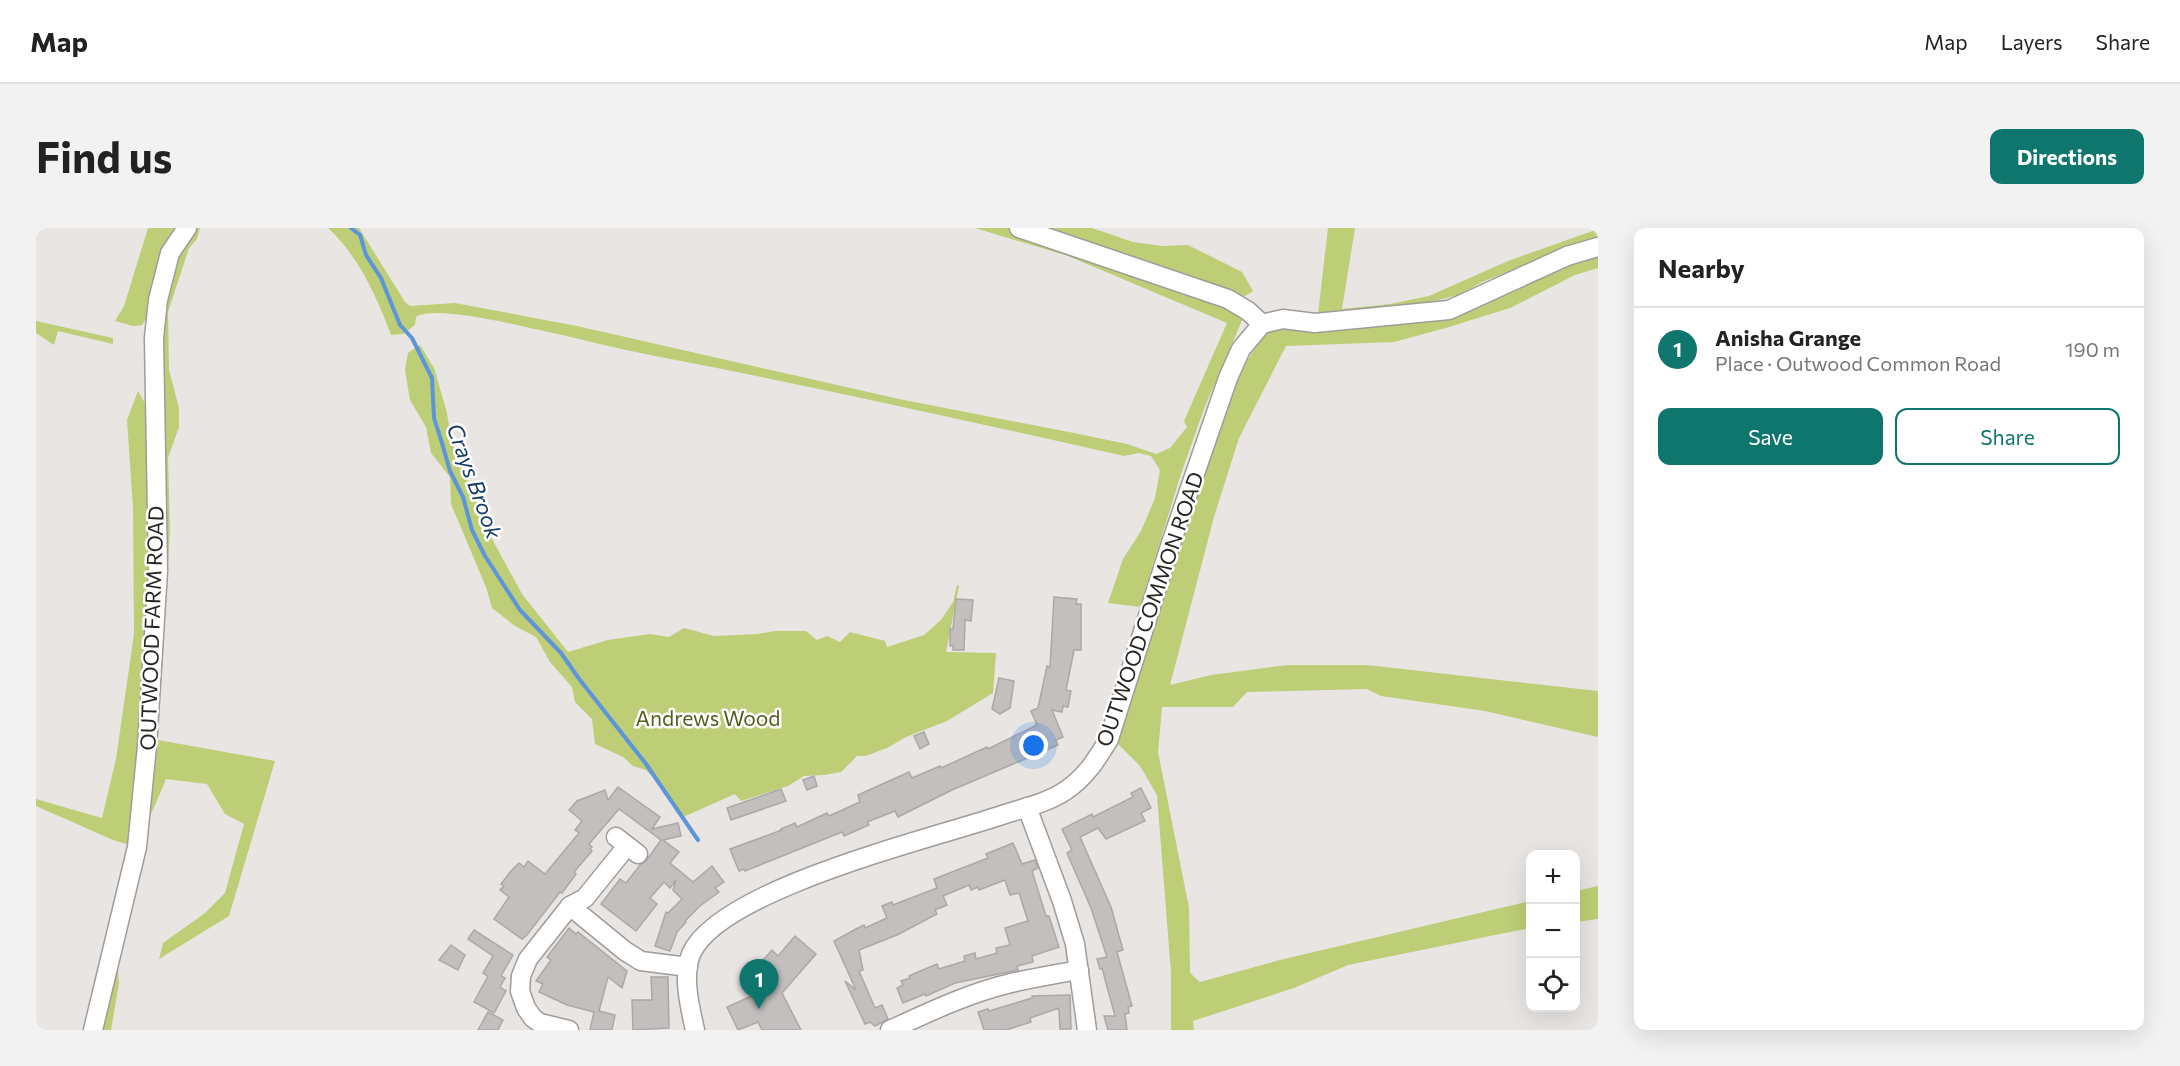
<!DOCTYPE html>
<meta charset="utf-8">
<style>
body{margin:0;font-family:Commissioner,sans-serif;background:#f2f2f2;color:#222}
.controls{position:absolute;right:18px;bottom:18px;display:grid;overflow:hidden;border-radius:12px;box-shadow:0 6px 24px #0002}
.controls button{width:54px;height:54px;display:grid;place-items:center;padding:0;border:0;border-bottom:2px solid #e0e0e0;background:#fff;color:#222;font:30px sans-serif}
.you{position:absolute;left:998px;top:518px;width:21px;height:21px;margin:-15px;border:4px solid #fff;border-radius:50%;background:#1a73e8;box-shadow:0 0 0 9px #1a73e833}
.badge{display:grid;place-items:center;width:39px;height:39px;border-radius:50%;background:#0f766e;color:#fff;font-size:20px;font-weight:700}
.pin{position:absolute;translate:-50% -50px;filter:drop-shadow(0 2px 3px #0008)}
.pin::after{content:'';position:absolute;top:32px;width:21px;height:18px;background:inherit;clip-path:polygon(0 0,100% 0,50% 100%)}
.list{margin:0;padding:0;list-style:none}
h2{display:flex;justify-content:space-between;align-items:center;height:78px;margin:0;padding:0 24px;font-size:26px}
h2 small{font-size:20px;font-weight:400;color:#767676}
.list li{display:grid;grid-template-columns:39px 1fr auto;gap:18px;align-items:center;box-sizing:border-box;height:84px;padding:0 24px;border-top:2px solid #e0e0e0}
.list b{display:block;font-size:22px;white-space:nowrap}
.list p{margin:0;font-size:20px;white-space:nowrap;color:#767676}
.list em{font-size:20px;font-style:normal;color:#767676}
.actions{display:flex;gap:12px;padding:18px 24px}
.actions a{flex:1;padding:14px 0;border:2px solid #0f766e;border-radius:12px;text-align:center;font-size:21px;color:#0f766e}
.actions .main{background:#0f766e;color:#fff}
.icon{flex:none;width:33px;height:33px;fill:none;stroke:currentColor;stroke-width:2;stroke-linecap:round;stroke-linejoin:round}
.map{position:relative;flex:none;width:1562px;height:802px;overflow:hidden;border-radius:12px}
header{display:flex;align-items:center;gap:36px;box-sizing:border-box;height:84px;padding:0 30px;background:#fff;border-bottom:2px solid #e0e0e0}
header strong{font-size:28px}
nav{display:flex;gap:33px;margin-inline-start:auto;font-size:21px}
.intro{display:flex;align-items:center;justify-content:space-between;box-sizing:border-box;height:144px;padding:0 36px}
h1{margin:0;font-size:42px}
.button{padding:15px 27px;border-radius:12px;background:#0f766e;color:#fff;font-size:21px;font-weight:700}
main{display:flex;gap:36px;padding:0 36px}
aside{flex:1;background:#fff;border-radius:12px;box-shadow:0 6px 24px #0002}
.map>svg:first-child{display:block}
.green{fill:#bdce76}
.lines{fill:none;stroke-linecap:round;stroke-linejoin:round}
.stream{stroke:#5c95da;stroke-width:4}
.building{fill:#c2bfbe;stroke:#aca8a7;stroke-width:1.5}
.minor-casing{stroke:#9f9c9a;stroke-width:21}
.minor{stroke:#fff;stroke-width:18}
.labels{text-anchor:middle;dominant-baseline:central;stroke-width:5;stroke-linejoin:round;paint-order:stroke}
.street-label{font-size:21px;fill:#272625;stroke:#fff}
.park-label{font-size:21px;fill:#535d1b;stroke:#fff}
.water-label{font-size:22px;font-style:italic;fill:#143b68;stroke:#fff}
</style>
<header>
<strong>Map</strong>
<nav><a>Map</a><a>Layers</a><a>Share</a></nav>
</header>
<div class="intro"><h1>Find us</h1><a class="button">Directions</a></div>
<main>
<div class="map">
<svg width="1562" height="802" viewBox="0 0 1562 802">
<rect width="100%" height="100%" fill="#e8e5e3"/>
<g class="green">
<polygon points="112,0 151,0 122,72 106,97 97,98 79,93 88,78"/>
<path d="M154,0H164L161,11L153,20L132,84L133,142L143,180V199L132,230L134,302L122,512L239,533L193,688L123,731L127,715L169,685L189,665L208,596L189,586L171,556L130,551C121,574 110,595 101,619L77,612L0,578V571L66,590L80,531L98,406L97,280L91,192L102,163L119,193V87Z"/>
<path d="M292,0H323L369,74L374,78L419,75L541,98L863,171L1043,206L1091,216L1120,226L1134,220L1151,199L1148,193L1191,95L1032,28L939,0H976L1186,73L1207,90L1168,181L1145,246L1104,379L1072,375L1087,331L1105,303L1119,270L1124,242L1115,228L1103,225L1088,228C932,193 776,158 619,128C582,121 545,111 508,103C485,98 397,76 380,89L379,97L367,106L355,107C340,67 323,29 292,0Z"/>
<polygon points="983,0 1056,0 1097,14 1126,18 1152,17 1206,44 1217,63 1197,75"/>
<polygon points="1292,0 1319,0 1306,81 1354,76 1393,68 1472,33 1562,1 1562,11 1448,53 1422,67 1391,75 1306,88 1282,86"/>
<polygon points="1562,24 1562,40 1539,47 1474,80 1413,99 1358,114 1250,118 1203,210 1178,289 1134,457 1175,447 1252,437 1331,437 1562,463 1562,509 1449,483 1345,468 1331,461 1211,464 1197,479 1126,479 1122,524 1153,680 1154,745 1164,754 1244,732 1494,673 1494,700 1312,737 1258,760 1157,793 1158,802 1135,802 1135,745 1121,567 1104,538 1079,513 1175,206 1207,139 1228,107 1243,97 1356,97 1381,94"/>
<polygon points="0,93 77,110 77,116 22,103 18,117 0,105"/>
<polygon points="384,117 398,140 410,181 417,217 455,309 486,366 532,424 572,412 614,406 633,409 648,400 678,408 721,406 740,403 770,403 781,412 791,408 804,414 814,404 849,413 851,419 888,407 905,392 917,374 921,357 923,358 910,424 960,425 957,465 911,493 870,509 853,519 830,528 821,528 805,544 788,547 768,548 752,558 705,573 699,566 647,589 622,554 610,542 597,538 587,529 559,516 556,491 539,474 536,459 514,434 500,409 479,398 456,380 450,359 415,276 414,249 395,225 390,199 374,172 369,142 372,125"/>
<polygon points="1562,658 1562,691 1540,694 1540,663"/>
<polygon points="76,742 82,743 83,755 75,802 60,802"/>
</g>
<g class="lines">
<polyline class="stream" points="315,0 324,7 330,27 345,50 364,97 376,110 396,150 398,190 406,215 414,243 427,269 436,302 449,328 484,382 525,425 544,452 610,536 662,612"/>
</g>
<g class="building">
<polygon points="1018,369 1041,371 1040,376 1045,376 1045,422 1038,422 1030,462 1035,463 1032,479 1027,478 1026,484 1016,482 1027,509 1020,512 1022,517 916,562 862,589 859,583 831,594 833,597 808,608 806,604 709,643 708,641 703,643 694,621 746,602 745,601 759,595 761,599 791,585 793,588 824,574 822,567 873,544 876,550 904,538 905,540 951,519 952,521 1001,497 995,483 1002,480 1011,438 1014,439"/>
<polygon points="920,371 937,372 935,393 929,392 928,422 917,422 917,418 914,418 914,401 917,401"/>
<polygon points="963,450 978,453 974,480 964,486 956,481"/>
<polygon points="888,504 893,516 884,521 878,508"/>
<polygon points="778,548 781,558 771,562 767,552"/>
<polygon points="582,559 624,589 616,601 642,595 645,608 627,612 643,624 634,635 657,654 676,638 688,654 679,660 683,664 664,678 649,693 650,694 641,704 634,723 619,718 630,684 632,685 646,671 637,662 640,652 634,660 628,654 614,670 621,676 600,703 565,676 584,651 590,655 604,637 610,633 625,612 583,581 553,616 556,619 554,621 556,623 538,644 540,646 526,665 524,664 491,707 486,711 458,691 473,669 464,662 468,658 465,656 475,643 483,635 488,639 492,633 509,646 543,605 539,602 546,593 533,582 541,573 569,562 572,572"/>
<polygon points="1105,560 1115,580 1105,585 1109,593 1070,611 1062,600 1044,609 1075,679 1087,722 1081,724 1096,778 1092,779 1093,785 1089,786 1091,802 1072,802 1068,788 1079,788 1066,740 1064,741 1061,731 1071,729 1055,680 1031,625 1036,622 1026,601 1056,586 1057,589 1097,569 1095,565"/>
<polygon points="745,561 750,573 695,592 691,580"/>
<polygon points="977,615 986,636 999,632 1002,640 996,643 1010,688 1013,688 1023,719 996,728 997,734 981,738 982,742 919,755 890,768 889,766 867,775 861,760 867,757 865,753 874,750 873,748 901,736 903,741 929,733 928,728 939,725 940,731 961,725 960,720 974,717 969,700 992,693 983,665 974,667 969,652 943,662 942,659 935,662 933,657 907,668 911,677 899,682 901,686 861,707 823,722 827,742 823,743 839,780 846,777 852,791 839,798 834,794 829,796 809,753 820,762 798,713 820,701 828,697 829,700 851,690 846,678 856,674 857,677 901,660 898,651 952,630 950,626"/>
<polygon points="533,700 540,706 542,704 591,743 586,760 572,749 563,783 579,787 576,802 554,802 558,784 531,777 503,764 507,756 500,753 515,732 511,729"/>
<polygon points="438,702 477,727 465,748 469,750 464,759 470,763 458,785 438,774 452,748 447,745 457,728 432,711"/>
<polygon points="759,708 780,726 746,765 765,802 726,802 722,794 702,802 691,779 742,756 721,739 736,722 742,728"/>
<polygon points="415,717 429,727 422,742 403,732"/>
<polygon points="615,749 632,749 633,800 597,802 596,772 616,772"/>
<polygon points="1034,767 1035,801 1024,801 1023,780 994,790 995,794 970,802 948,802 942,784 952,781 953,783 996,770 996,768"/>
<polygon points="452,784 467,792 462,802 442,802"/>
</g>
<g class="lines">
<g class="minor-casing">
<g id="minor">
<polyline points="983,0 1192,71 1212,83 1226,96"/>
<polyline points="991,579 1026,673 1039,716 1051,802"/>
<polyline points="580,609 602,626"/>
<polyline points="534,678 589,723 605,733 652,739"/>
<polyline points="57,802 101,619 111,518 122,343 118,110 122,72 134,25 151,0"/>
<polyline points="533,802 504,795 497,790 490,780 484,763 485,748 492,731 534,678 549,670 591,618"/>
<path d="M659,802C654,779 646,749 655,726C683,661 898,610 966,587C987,580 1011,575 1029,563C1050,549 1061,531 1073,511L1135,315L1192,150L1205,121L1226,96L1247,91L1279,95L1413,82L1531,28L1562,19"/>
<path d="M854,802C893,784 933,765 975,755C997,750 1020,746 1043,742"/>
</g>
</g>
<use href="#minor" class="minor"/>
</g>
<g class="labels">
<g class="street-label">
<text transform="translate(1113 381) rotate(-71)">OUTWOOD COMMON ROAD</text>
<text transform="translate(115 400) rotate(-88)">OUTWOOD FARM ROAD</text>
</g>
<g class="park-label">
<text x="672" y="489">Andrews Wood</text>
</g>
<g class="water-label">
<text transform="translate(439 253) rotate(70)">Crays Brook</text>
</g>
</g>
</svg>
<div class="controls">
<button>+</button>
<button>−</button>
<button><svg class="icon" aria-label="locate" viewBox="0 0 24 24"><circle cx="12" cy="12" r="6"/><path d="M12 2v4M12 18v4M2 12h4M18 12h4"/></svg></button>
</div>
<div class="you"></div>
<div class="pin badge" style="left:723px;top:781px">1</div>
</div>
<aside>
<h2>Nearby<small></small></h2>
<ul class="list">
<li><span class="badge">1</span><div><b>Anisha Grange</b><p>Place · Outwood Common Road</p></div><em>190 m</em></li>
</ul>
<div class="actions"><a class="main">Save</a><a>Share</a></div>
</aside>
</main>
